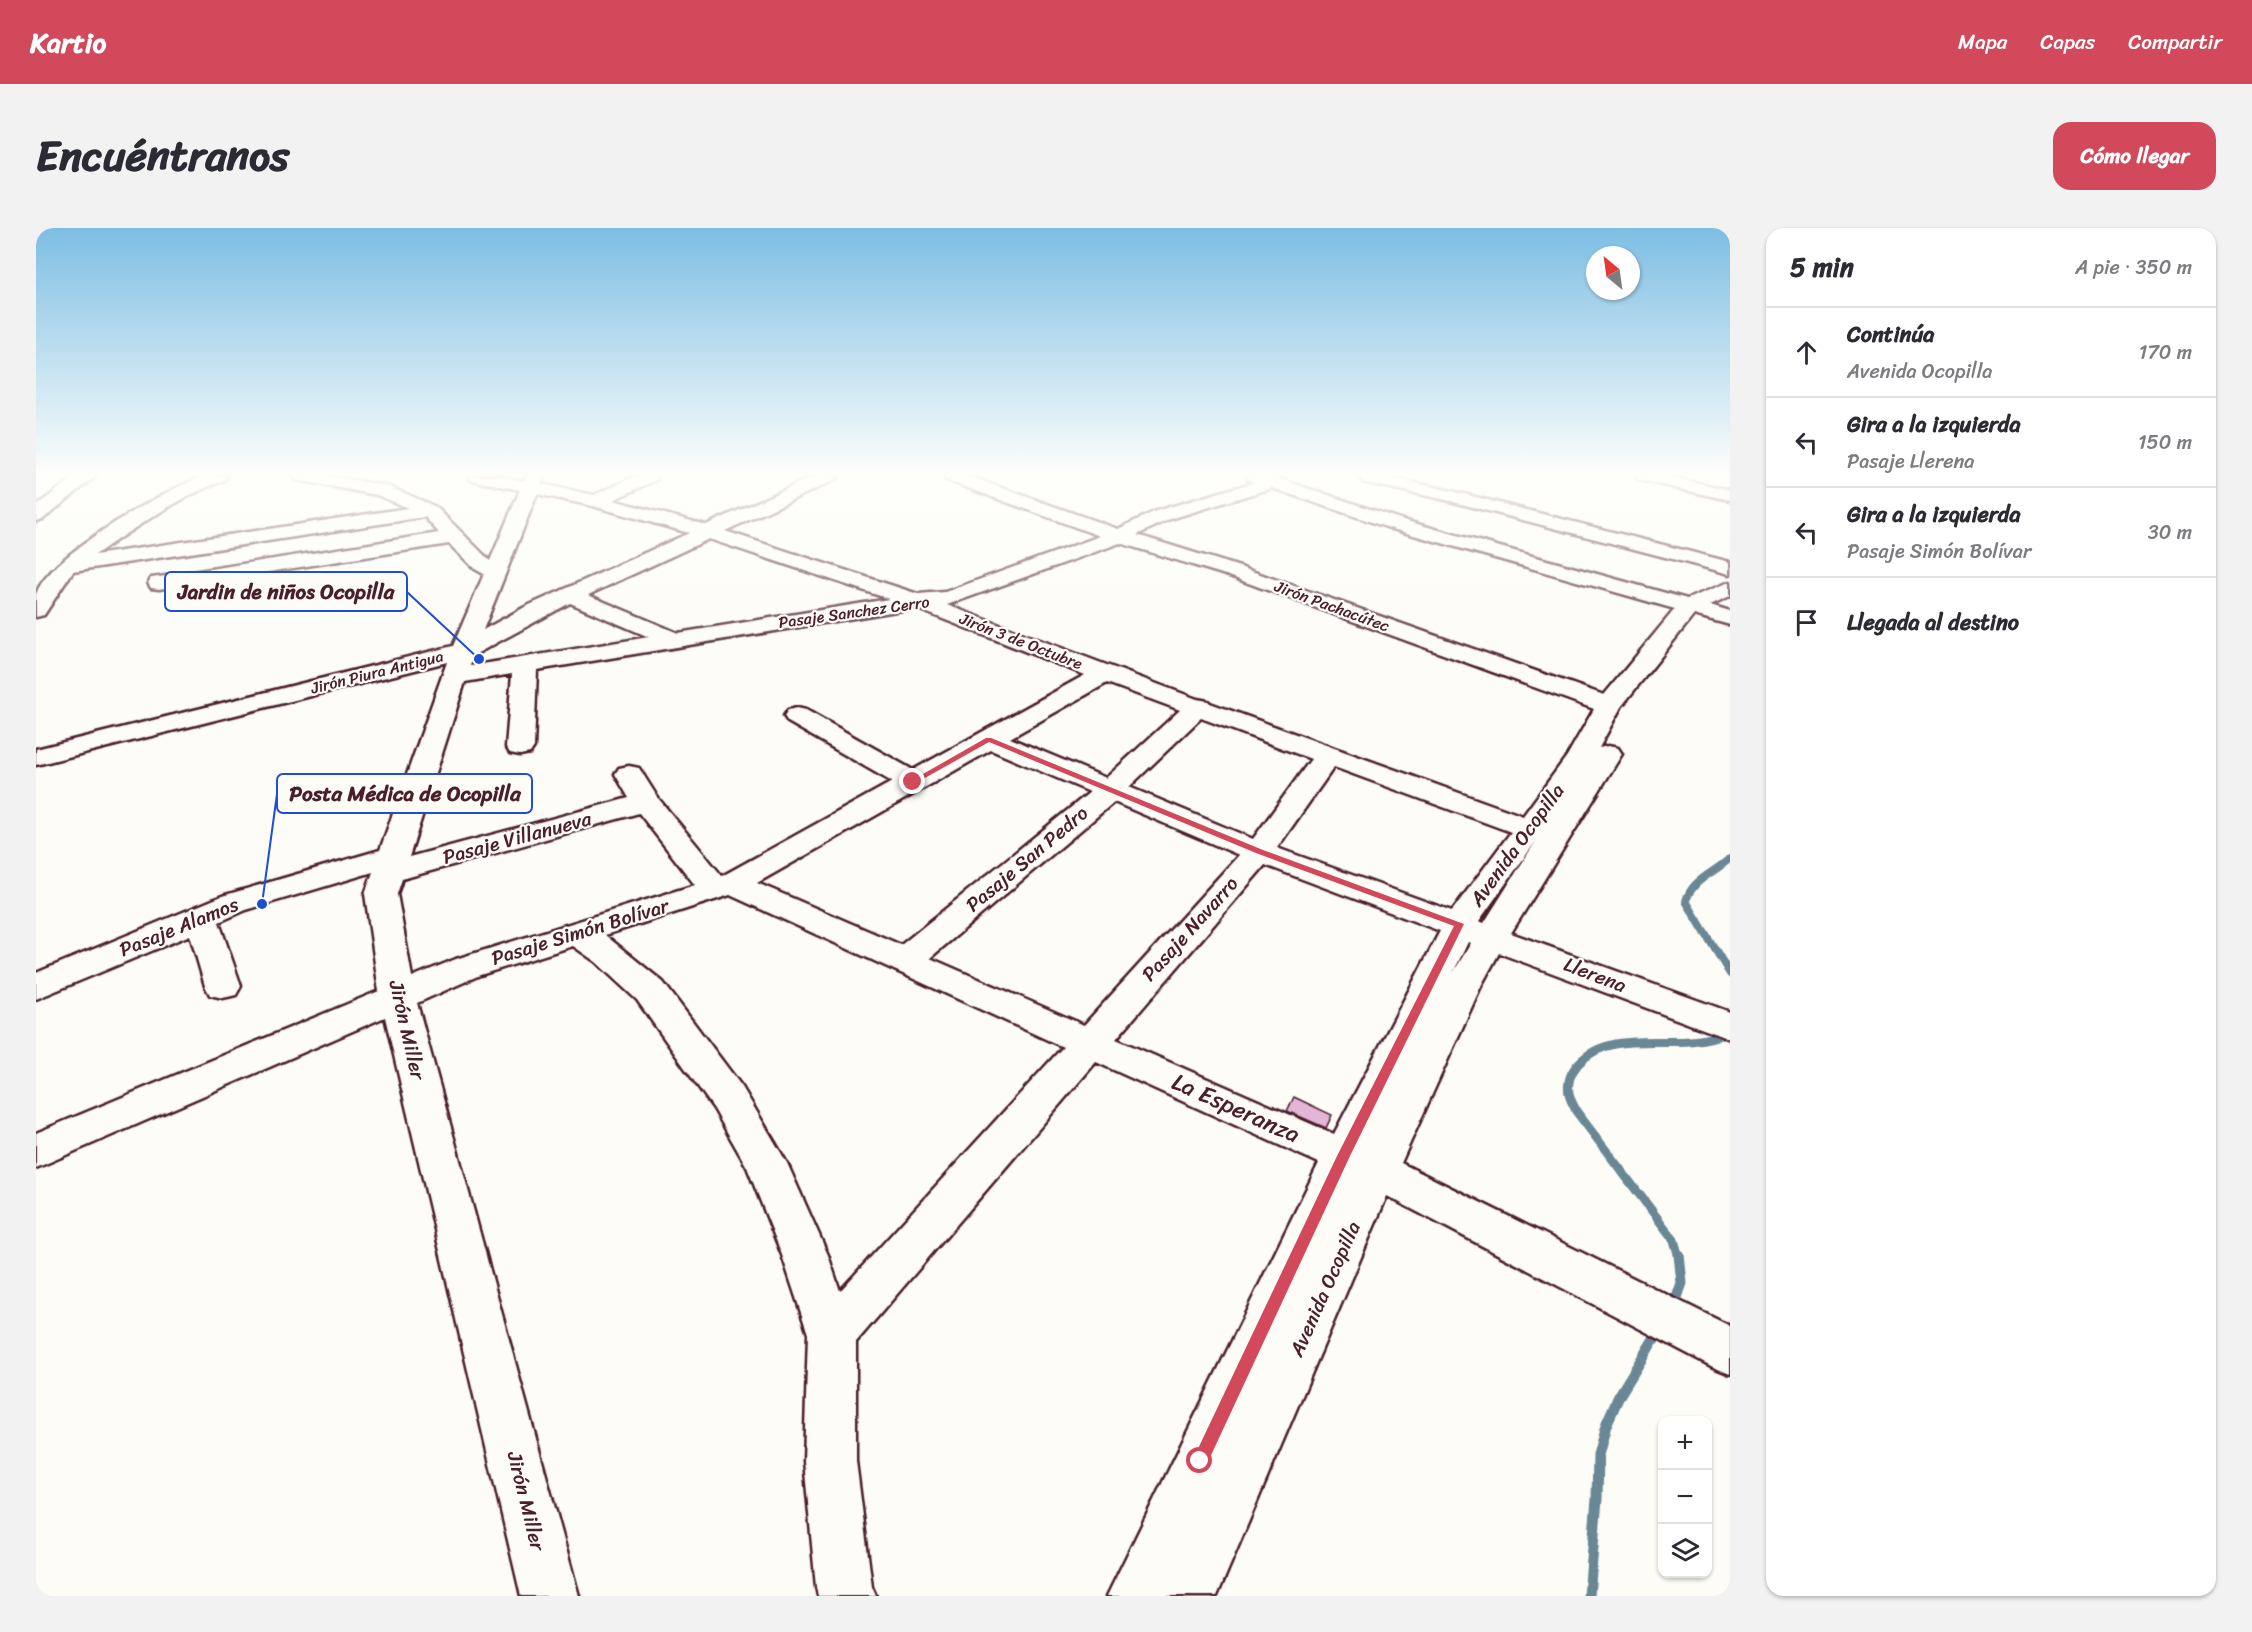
<!DOCTYPE html>
<html lang="es">
<meta charset="utf-8">
<style>
body{margin:0;font-family:Sriracha,sans-serif;background:#f2f2f3;color:#2b2b33}
.controls{position:absolute;right:18px;bottom:18px;display:grid;overflow:hidden;border-radius:12px;box-shadow:0 2px 4px #0004}
.controls button{width:54px;height:54px;display:grid;place-items:center;padding:0;border:0;border-bottom:2px solid #e1e1e2;background:#fff;color:#2b2b33;font:30px sans-serif}
.compass{position:absolute;left:1550px;top:18px;width:54px;height:54px;border-radius:50%;background:#fff;box-shadow:0 2px 4px #0004;rotate:331deg}
.stop{position:absolute;width:18px;height:18px;margin:-14px;border:4px solid #d1495b;border-radius:50%;background:#fff}
.stop.end{background:#d1495b;border-color:#fff;box-shadow:0 2px 6px #0008}
.list{margin:0;padding:0;list-style:none}
h2{display:flex;justify-content:space-between;align-items:center;height:78px;margin:0;padding:0 24px;font-size:26px}
h2 small{font-size:20px;font-weight:400;color:#7c7c81}
.list li{display:grid;grid-template-columns:39px 1fr auto;gap:18px;align-items:center;box-sizing:border-box;height:90px;padding:0 24px;border-top:2px solid #e1e1e2}
.list b{display:block;font-size:22px;white-space:nowrap}
.list p{margin:0;font-size:20px;white-space:nowrap;color:#7c7c81}
.list em{font-size:20px;font-style:normal;color:#7c7c81}
.icon{flex:none;width:33px;height:33px;fill:none;stroke:currentColor;stroke-width:2;stroke-linecap:round;stroke-linejoin:round}
.map{position:relative;flex:none;width:1694px;height:1368px;overflow:hidden;border-radius:18px}
header{display:flex;align-items:center;gap:36px;box-sizing:border-box;height:84px;padding:0 30px;background:#d1495b;color:#fff}
header strong{font-size:28px}
nav{display:flex;gap:33px;margin-inline-start:auto;font-size:21px}
.intro{display:flex;align-items:center;justify-content:space-between;box-sizing:border-box;height:144px;padding:0 36px}
h1{margin:0;font-size:42px}
.button{padding:15px 27px;border-radius:18px;background:#d1495b;color:#fff;font-size:21px;font-weight:700}
main{display:flex;gap:36px;padding:0 36px}
aside{flex:1;background:#fff;border-radius:18px;box-shadow:0 2px 4px #0004}
.map>svg:first-child{display:block}
.lines{fill:none;stroke-linecap:round;stroke-linejoin:round}
.stream-far2{stroke:#698795;stroke-width:8}
.stream-far1{stroke:#698795;stroke-width:9}
.stream{stroke:#698795;stroke-width:11}
.building{fill:#e3b5d7;stroke:#4a1f2b;stroke-width:1.5}
.minor-casing{stroke:#4a1f2b;stroke-width:5}
.minor{fill:#fdfcf7;fill-rule:evenodd}
.route{fill:#d1495b}
.labels{text-anchor:middle;dominant-baseline:central;stroke-width:4.5;stroke-linejoin:round;paint-order:stroke}
.far-street-label{font-size:16px;fill:#4a1f2b;stroke:#fdfcf7}
.street-label{font-size:20px;fill:#4a1f2b;stroke:#fdfcf7}
.near-street-label{font-size:24px;fill:#4a1f2b;stroke:#fdfcf7}
.leader{fill:none;stroke:#1d4ed8;stroke-width:2}
.callout-dot{fill:#1d4ed8;stroke:#fdfcf7;stroke-width:2}
.callout{fill:#fdfcf7;stroke:#1d4ed8;stroke-width:2}
.callout-label{font-size:21px;text-anchor:middle;font-weight:bold;fill:#4a1f2b}
</style>
<header>
<strong>Kartio</strong>
<nav><a>Mapa</a><a>Capas</a><a>Compartir</a></nav>
</header>
<div class="intro"><h1>Encuéntranos</h1><a class="button">Cómo llegar</a></div>
<main>
<div class="map">
<svg width="1694" height="1368" viewBox="0 0 1694 1368">
<rect width="100%" height="100%" fill="#fdfcf7"/>
<filter id="ink" filterUnits="userSpaceOnUse"><feTurbulence type="fractalNoise" baseFrequency=".0167" numOctaves="2"/><feDisplacementMap in="SourceGraphic" scale="12" xChannelSelector="R" yChannelSelector="G"/><feConvolveMatrix kernelMatrix="1 2 1 2 8 2 1 2 1" color-interpolation-filters="sRGB"/></filter>
<g filter="url(#ink)">
<g class="lines">
<path class="stream-far2" d="M1694,630C1679,645 1656,651 1650,673L1694,746"/>
<path class="stream-far1" d="M1643,1029L1638,1012L1540,883C1538,877 1534,872 1533,866C1531,855 1535,844 1542,836C1570,805 1617,816 1654,813C1668,812 1681,809 1694,803"/>
<g class="stream">
<polyline points="1637,1081 1646,1055 1643,1027"/>
<polyline points="1553,1368 1561,1271 1562,1227 1570,1197 1583,1168 1624,1101"/>
</g>
</g>
<polygon class="building" points="1258,869 1296,887 1290,900 1251,883"/>
<g class="lines">
<g class="minor-casing">
<g id="minor">
<polygon points="40,248 60,248 7,291 0,293 0,278"/>
<path d="M167,248H191L188,252C141,271 100,298 59,327L372,280L341,267L266,253L260,252L257,248H294L352,258L400,279L454,333L484,262L435,252L432,248H465L488,253L490,248H508L505,256L558,267L600,248H623L620,252L577,272L670,297L779,248H802L799,252L689,303L882,366L909,364L1064,308L910,252L907,248H932L1082,301L1120,283L1219,254L1213,252L1210,248H1235L1367,292L1651,371L1694,354V368L1674,377L1694,383V397L1658,387L1585,479L1563,520L1572,518L1582,520L1586,526L1475,705L1694,784V811L1463,725L1446,756L1365,935L1694,1098V1146L1677,1139L1351,968L1181,1368H1071L1283,935L1060,834L820,1114V1233L836,1359L840,1368H782L780,1359L768,1233L772,1106L746,1027L711,939L678,881L601,772L560,734L537,718L444,747L381,775L543,1368H485L349,789L0,940V905L343,763L329,666L337,644L210,682L183,694L205,758L200,767L187,770L174,767L169,758L154,707L0,771V745L186,668L344,622L411,434L0,537V521L417,418L448,346L439,341L413,316L123,361L115,360L112,355L115,350L123,349L403,305L389,289L37,343L8,387L0,389C0,382 0,372 0,366C14,326 128,263 167,248ZM1236,260L1353,300L1639,381L1568,467L1207,340L1101,307L1134,291ZM501,266L557,278L653,305L489,379L447,402ZM673,311L853,371L642,405L552,367ZM1084,315L1193,348L1558,481L1531,528L1487,588L1174,475L1172,473L1161,471L911,377ZM534,375L613,409L434,438L438,427ZM879,380L1049,447L877,542L770,482L761,480L752,482L748,488L752,494L856,554L686,648L622,570L603,540L593,538L583,540L579,546L593,570L373,629L429,454L476,446L470,519L474,525L484,527L494,525L498,519L501,442ZM1071,455L1144,482L1070,550L974,510ZM1165,490L1275,531L1217,611L1093,559ZM955,522L1054,564L865,717L721,655ZM1298,539L1475,604L1416,683L1241,620ZM1078,574L1203,627L1048,797L894,730ZM603,585L659,657L420,731L376,749L361,666L366,651ZM1500,613L1448,695L1443,693ZM1229,637L1404,703L1298,906L1080,811ZM694,667L1027,819L804,1063L792,1027L751,935L706,859L627,754L569,707ZM1432,714L1435,715L1417,745Z"/>
<polygon points="1326,248 1347,248 1412,262 1694,334 1694,346 1410,272 1327,254 1324,250"/>
<polygon points="1600,248 1631,248 1694,262 1694,272 1603,252"/>
</g>
</g>
<use href="#minor" class="minor"/>
</g>
</g>
<linearGradient id="sky" x2="0" y2="1"><stop stop-color="#7dbee3"/><stop offset="0.56" stop-color="#fefefb"/><stop offset="1" stop-color="#fefefb" stop-opacity="0"/></linearGradient>
<rect width="1694" height="439" fill="url(#sky)"/>
<polygon class="route" points="950,510 955,510 1227,622 1428,696 1314,928 1170,1238 1164,1240 1159,1238 1156,1233 1159,1227 1301,928 1418,698 1220,625 953,514 880,555 873,554"/>
<g class="labels">
<g class="far-street-label">
<text transform="translate(1296 378) rotate(20)">Jirón Pachacútec</text>
<text transform="translate(818 384) rotate(-8)">Pasaje Sanchez Cerro</text>
<text transform="translate(985 413) rotate(21)">Jirón 3 de Octubre</text>
<text transform="translate(341 444) rotate(-14)">Jirón Piura Antigua</text>
</g>
<g class="street-label">
<text transform="translate(481 610) rotate(-15)">Pasaje Villanueva</text>
<text transform="translate(1481 617) rotate(-54)">Avenida Ocopilla</text>
<text transform="translate(991 631) rotate(-40)">Pasaje San Pedro</text>
<text transform="translate(143 699) rotate(-22)">Pasaje Alamos</text>
<text transform="translate(1154 701) rotate(-48)">Pasaje Navarro</text>
<text transform="translate(544 704) rotate(-17)">Pasaje Simón Bolívar</text>
<text transform="translate(1559 747) rotate(21)">Llerena</text>
<text transform="translate(371 802) rotate(77)">Jirón Miller</text>
<text transform="translate(1289 1061) rotate(-66)">Avenida Ocopilla</text>
<text transform="translate(490 1273) rotate(76)">Jirón Miller</text>
</g>
<g class="near-street-label">
<text transform="translate(1200 880) rotate(24)">La Esperanza</text>
</g>
</g>
<path class="leader" d="M443 431L371 364M226 676L241 566"/>
<g class="callout-dot">
<circle cx="443" cy="431" r="6"/>
<circle cx="226" cy="676" r="6"/>
</g>
<g class="callout">
<rect x="129" y="344" width="242" height="39" rx="6"/>
<rect x="241" y="546" width="255" height="39" rx="6"/>
</g>
<g class="callout-label">
<text x="250" y="371">Jardin de niños Ocopilla</text>
<text x="369" y="573">Posta Médica de Ocopilla</text>
</g>
</svg>
<div class="controls">
<button>+</button>
<button>−</button>
<button><svg class="icon" aria-label="layers" viewBox="0 0 24 24"><path d="M12 4l9 5-9 5-9-5zM3 14l9 5 9-5"/></svg></button>
</div>
<svg class="compass" viewBox="-18 -18 36 36"><path d="M0-13l5 13h-10z" fill="#e53935"/><path d="M0 13l5-13h-10z" fill="#7c7c81"/></svg>
<div class="stop" style="left:1164px;top:1233px"></div>
<div class="stop end" style="left:877px;top:554px"></div>
</div>
<aside>
<h2>5 min<small>A pie · 350 m</small></h2>
<ul class="list">
<li><svg class="icon" aria-label="ahead" viewBox="0 0 24 24"><path d="M12 20V5M6 11l6-6 6 6"/></svg><div><b>Continúa</b><p>Avenida Ocopilla</p></div><em>170 m</em></li>
<li><svg class="icon" aria-label="left" viewBox="0 0 24 24"><path d="M17 20v-9H6M10 6l-5 5 5 5"/></svg><div><b>Gira a la izquierda</b><p>Pasaje Llerena</p></div><em>150 m</em></li>
<li><svg class="icon" aria-label="left" viewBox="0 0 24 24"><path d="M17 20v-9H6M10 6l-5 5 5 5"/></svg><div><b>Gira a la izquierda</b><p>Pasaje Simón Bolívar</p></div><em>30 m</em></li>
<li><svg class="icon" aria-label="arrive" viewBox="0 0 24 24"><path d="M6 21V4h12l-3 4 3 4H6"/></svg><div><b>Llegada al destino</b></div></li>
</ul>
</aside>
</main>
